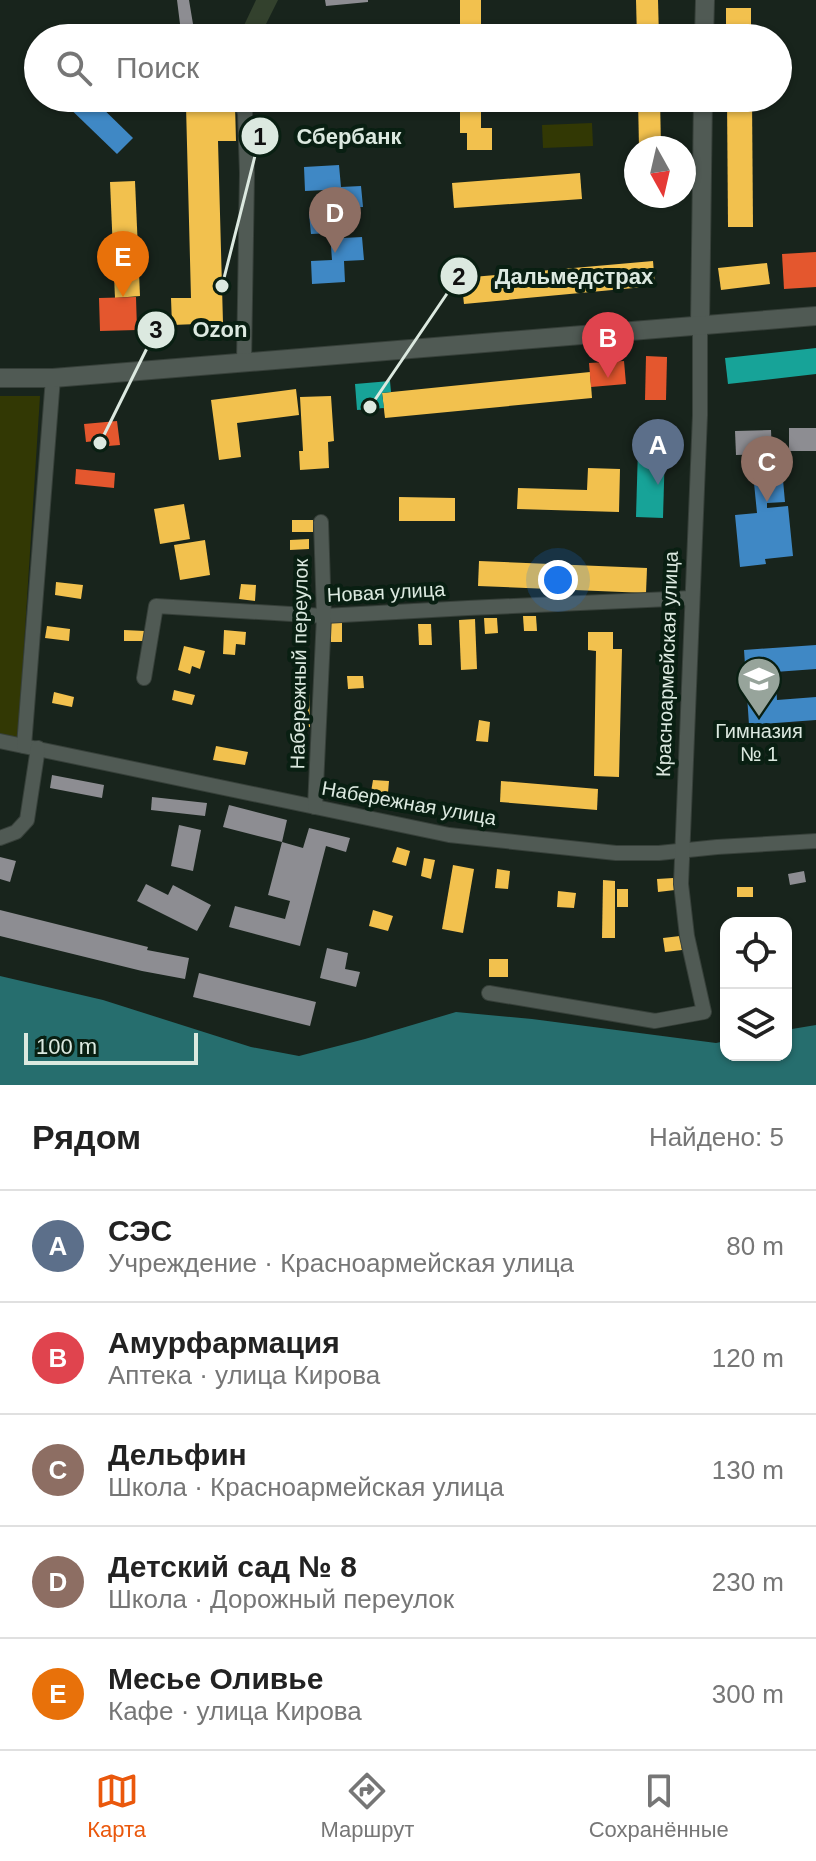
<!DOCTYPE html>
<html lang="ru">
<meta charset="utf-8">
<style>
body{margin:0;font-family:Helvetica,sans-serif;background:#f2f2f2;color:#222}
.controls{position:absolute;right:24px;bottom:24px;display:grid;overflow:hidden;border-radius:16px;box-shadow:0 2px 6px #0004}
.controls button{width:72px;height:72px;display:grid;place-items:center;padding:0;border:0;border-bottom:2px solid #e0e0e0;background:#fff;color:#222;font:40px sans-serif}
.compass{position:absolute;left:624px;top:136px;width:72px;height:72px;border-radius:50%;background:#fff;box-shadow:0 2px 6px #0004;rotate:172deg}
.scale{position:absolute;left:24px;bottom:20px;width:174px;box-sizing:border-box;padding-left:8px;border:4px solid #dce9e0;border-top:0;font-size:22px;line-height:28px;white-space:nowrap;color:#dce9e0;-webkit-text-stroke:6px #091f12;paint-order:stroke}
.you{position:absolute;left:558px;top:580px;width:28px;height:28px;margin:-20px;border:6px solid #fff;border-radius:50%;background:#1a73e8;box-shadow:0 0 0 12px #1a73e833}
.badge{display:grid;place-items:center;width:52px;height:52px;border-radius:50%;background:#ea580c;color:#fff;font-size:26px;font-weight:700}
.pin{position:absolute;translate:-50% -66px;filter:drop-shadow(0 2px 4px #0008)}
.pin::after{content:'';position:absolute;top:42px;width:28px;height:24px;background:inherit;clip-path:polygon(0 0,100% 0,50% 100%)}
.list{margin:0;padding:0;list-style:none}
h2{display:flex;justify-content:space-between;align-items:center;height:104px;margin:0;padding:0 32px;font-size:34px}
h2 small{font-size:26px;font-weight:400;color:#767676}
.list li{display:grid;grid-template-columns:52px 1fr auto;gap:24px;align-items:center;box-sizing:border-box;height:112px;padding:0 32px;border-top:2px solid #e0e0e0}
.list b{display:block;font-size:30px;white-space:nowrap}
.list p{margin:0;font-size:26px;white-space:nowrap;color:#767676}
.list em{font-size:26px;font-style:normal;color:#767676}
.icon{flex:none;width:44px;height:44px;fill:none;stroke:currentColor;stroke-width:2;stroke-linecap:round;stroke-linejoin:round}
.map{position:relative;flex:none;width:816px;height:1085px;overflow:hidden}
.search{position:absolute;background:#fff;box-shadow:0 2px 6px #0004;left:24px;right:24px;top:24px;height:88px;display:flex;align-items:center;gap:20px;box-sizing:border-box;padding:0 28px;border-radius:44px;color:#767676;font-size:30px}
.sheet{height:664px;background:#fff}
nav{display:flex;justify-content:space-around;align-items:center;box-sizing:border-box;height:112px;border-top:2px solid #e0e0e0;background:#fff;font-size:22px;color:#767676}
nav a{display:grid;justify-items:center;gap:4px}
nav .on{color:#ea580c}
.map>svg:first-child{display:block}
.green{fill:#323804}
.water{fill:#266e6e}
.homes{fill:#f2c14e}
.shops{fill:#e4572e}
.schools{fill:#3f88c5}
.public{fill:#17a398}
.industry{fill:#8d8d92}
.building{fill:#33412d}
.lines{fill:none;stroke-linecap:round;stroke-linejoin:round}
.street-casing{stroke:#37403a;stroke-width:16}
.secondary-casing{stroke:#37403a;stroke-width:20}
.street{stroke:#505a54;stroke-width:14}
.secondary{stroke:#505a54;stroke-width:18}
.labels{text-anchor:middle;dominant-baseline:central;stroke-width:8;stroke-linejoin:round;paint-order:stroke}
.street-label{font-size:20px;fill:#dce9e0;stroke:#091f12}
.poi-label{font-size:20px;fill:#dce9e0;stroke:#091f12}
.leader{fill:none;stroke:#dce9e0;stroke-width:3}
.callout-dot{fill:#dce9e0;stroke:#091f12;stroke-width:3}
.mark-label{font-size:24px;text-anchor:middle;font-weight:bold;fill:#111}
.callout-label{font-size:22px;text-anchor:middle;font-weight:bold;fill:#dce9e0;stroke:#091f12;stroke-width:8;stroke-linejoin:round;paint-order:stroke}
</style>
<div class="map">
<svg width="816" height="1085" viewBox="0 0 816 1085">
<rect width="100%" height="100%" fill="#18241c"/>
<g class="green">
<polygon points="592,123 593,146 543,148 542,125"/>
<polygon points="0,396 40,396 18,739 0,736"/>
</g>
<polygon class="water" points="0,976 103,1000 251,1047 299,1056 365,1039 456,1012 532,1019 716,1043 726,1041 726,1055 786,1055 786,1030 816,1025 816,1085 0,1085"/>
<g class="homes">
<rect x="460" y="0" width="21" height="38"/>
<polygon points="636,0 658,0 659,38 637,38"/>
<rect x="726" y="8" width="25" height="30"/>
<polygon points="460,98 481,98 481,128 492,128 492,150 467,150 467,133 460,133"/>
<polygon points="638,98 660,98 661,148 639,148"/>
<polygon points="727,98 752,98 753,227 728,227"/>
<polygon points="235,105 236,141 218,141 223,323 172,325 171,298 191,298 186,106"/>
<polygon points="580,173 582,199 454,208 452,183"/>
<polygon points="135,181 140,296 115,298 110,182"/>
<polygon points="653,261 655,286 464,304 461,278"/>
<polygon points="767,263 770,284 721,290 718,268"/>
<polygon points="590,372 592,398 385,418 382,393"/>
<polygon points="296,389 299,415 237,423 241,457 219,460 211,400"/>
<polygon points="331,396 334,441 328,442 329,468 300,470 299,451 303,451 300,397"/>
<polygon points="588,468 620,469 619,512 517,509 518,488 587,490"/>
<polygon points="399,497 455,498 455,521 399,521"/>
<polygon points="184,504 190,539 160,544 154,509"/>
<rect x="292" y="520" width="21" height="12"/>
<polygon points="309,539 309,549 290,550 290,540"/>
<polygon points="205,540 210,575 180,580 174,545"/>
<polygon points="479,561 647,568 646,593 478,586"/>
<polygon points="56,582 83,585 81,599 55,595"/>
<polygon points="241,584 256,585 255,601 239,599"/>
<polygon points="523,616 536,616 537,631 524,631"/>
<polygon points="484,618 497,618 498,633 485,634"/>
<polygon points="475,619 477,669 461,670 459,620"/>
<rect x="331" y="623" width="11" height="19"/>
<polygon points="418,624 431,624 432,645 419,645"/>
<polygon points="47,626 70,629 69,641 45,638"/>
<polygon points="124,630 145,631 145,641 124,641"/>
<polygon points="224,630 246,632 245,645 236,644 235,655 223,654"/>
<polygon points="588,632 613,632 613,649 622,649 619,777 594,776 596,651 588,650"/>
<polygon points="184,646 205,651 200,669 192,666 190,674 178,670"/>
<polygon points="347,676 363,676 364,688 348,689"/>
<polygon points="174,690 195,695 192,705 172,700"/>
<polygon points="296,691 309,691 310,727 297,727"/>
<polygon points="54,692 74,697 72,707 52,703"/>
<polygon points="479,720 490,722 488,742 476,741"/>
<polygon points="216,746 248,752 245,765 213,760"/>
<polygon points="373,780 389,781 388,793 371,792"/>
<polygon points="501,781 598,789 597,810 500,802"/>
<polygon points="397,847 410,851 406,866 392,862"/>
<polygon points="424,858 435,860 431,879 421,876"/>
<polygon points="453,865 474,869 463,933 442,929"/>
<polygon points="497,869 510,871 508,889 495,888"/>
<polygon points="673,878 675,890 658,892 657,879"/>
<polygon points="603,880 615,881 615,938 602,938"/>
<rect x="737" y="887" width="16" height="10"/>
<rect x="617" y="889" width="11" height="18"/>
<polygon points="558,891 576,893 574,908 557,907"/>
<polygon points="373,910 393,916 388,931 369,926"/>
<polygon points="680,936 682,950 665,952 663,938"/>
<rect x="489" y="959" width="19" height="18"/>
</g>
<g class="shops">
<polygon points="816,252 816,287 784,289 782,254"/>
<polygon points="136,297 137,330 100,331 99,298"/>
<polygon points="646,356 667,357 666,400 645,400"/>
<polygon points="624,361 626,384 591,387 589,363"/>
<polygon points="117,421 120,445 96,447 95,441 86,442 84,424"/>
<polygon points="76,469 115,473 114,488 75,484"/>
</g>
<g class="schools">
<polygon points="59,98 92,98 133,138 117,154"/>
<polygon points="339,165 341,187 361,186 363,207 341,208 343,238 362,237 364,260 344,261 345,282 312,284 311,261 332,260 330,233 311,234 309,214 327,213 325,190 305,191 304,167"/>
<polygon points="783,480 785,502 767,503 767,508 788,506 793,556 765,559 766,564 740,567 735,515 757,513 754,483"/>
<polygon points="816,645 816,669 775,672 777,700 816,697 816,720 749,725 744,650"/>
</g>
<g class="public">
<polygon points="816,348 816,374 728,384 725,358"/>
<polygon points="390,381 391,392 382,393 384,408 357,410 355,384"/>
<polygon points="638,448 665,449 663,518 636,517"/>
</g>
<g class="industry">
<polygon points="177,0 189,0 194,30 206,30 207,38 172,38 171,32 181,32"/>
<polygon points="325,0 368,0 368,2 326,6"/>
<rect x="789" y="428" width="27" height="23"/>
<polygon points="771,430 772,454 736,455 735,431"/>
<polygon points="52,775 104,785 102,798 50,788"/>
<polygon points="152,797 207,803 205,816 151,810"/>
<polygon points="229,805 287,820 282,842 223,827"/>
<polygon points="179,825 201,830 193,871 171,866"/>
<polygon points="309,828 350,838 346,852 326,846 300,946 229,927 235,906 285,919 290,901 268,895 282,842 303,848"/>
<polygon points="0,857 16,861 10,882 0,879"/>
<polygon points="804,871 806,882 790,885 788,874"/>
<polygon points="146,884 168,895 173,885 211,905 197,931 137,901"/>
<polygon points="0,910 148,947 147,950 189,958 185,979 142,971 0,936"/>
<polygon points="327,948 348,953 345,969 360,972 356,987 320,978"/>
<polygon points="199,973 316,1002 310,1026 193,997"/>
</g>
<polygon class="building" points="256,0 278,0 259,38 238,38"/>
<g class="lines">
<g class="street-casing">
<g id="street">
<polyline points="239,98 245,113 247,173 244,363"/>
<polyline points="144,678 156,606 324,616 468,608 692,598"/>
<polyline points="0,741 449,835 616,853 659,853 717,847 816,841"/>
<polyline points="24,746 53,378"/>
<polyline points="315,807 324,616 321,522"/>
<polyline points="0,838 16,832 27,820 38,748"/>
<polyline points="489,993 655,1021 704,1012 687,936 681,884 700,415 700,325"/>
</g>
</g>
<g class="secondary-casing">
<g id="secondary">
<polyline points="704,38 705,0"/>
<polyline points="700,325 703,98"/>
<polyline points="0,378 53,378 816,316"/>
</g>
</g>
<use href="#street" class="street"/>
<use href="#secondary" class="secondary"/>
</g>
<defs>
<g id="school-pin" transform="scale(2.3)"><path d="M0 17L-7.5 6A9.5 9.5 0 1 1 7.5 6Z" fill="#97a49b" stroke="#091f12"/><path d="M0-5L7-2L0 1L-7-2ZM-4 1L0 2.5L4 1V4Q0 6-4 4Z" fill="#fff"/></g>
</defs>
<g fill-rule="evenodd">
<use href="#school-pin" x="759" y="679"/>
</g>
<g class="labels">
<g class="street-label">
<text transform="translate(386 592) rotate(-3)">Новая улица</text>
<text transform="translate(299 664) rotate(-89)">Набережный переулок</text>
<text transform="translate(667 664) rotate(-88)">Красноармейская улица</text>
<text transform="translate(409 803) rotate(10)">Набережная улица</text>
</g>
<g class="poi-label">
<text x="759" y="731">Гимназия<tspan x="759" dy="23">№ 1</tspan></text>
</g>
</g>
<path class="leader" d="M222 286L260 136M370 407L459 276M100 443L156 330"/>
<g class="callout-dot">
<circle cx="222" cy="286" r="8"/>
<circle cx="370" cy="407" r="8"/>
<circle cx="100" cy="443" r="8"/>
<circle cx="260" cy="136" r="20"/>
<circle cx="459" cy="276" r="20"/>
<circle cx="156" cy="330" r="20"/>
</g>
<g class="mark-label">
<text x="260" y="145">1</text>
<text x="459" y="285">2</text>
<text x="156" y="338">3</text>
</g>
<g class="callout-label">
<text x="349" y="144">Сбербанк</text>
<text x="574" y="284">Дальмедстрах</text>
<text x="220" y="337">Ozon</text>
</g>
</svg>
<div class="controls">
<button><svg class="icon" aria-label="locate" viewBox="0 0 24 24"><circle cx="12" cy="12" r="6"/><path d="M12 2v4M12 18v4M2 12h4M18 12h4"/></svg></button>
<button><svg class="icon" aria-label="layers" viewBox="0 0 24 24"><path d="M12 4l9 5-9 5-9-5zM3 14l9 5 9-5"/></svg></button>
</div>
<svg class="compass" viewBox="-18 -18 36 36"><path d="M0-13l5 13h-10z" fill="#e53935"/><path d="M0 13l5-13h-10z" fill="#767676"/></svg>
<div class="scale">100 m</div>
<div class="you"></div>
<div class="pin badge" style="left:658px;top:485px;background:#5c6f8a">A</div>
<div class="pin badge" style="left:608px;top:378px;background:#e0444e">B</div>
<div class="pin badge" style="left:767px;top:502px;background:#8d6e63">C</div>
<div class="pin badge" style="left:335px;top:253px;background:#8d6e63">D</div>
<div class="pin badge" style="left:123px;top:297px;background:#e8710a">E</div>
<div class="search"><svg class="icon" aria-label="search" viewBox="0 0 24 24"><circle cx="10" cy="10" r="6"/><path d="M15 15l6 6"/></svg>Поиск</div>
</div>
<section class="sheet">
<h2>Рядом<small>Найдено: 5</small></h2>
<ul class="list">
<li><span class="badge" style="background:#5c6f8a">A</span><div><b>СЭС</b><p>Учреждение · Красноармейская улица</p></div><em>80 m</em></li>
<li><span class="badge" style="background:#e0444e">B</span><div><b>Амурфармация</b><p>Аптека · улица Кирова</p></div><em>120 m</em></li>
<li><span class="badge" style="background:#8d6e63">C</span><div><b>Дельфин</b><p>Школа · Красноармейская улица</p></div><em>130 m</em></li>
<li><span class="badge" style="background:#8d6e63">D</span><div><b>Детский сад № 8</b><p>Школа · Дорожный переулок</p></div><em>230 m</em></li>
<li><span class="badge" style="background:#e8710a">E</span><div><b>Месье Оливье</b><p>Кафе · улица Кирова</p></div><em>300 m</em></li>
</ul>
</section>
<nav>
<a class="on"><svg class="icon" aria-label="map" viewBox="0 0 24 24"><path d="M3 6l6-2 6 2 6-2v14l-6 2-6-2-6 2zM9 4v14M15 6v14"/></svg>Карта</a>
<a><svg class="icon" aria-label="directions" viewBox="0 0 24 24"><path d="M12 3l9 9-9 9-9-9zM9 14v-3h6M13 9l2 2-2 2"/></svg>Маршрут</a>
<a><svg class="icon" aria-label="saved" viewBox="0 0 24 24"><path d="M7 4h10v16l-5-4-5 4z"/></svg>Сохранённые</a>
</nav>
